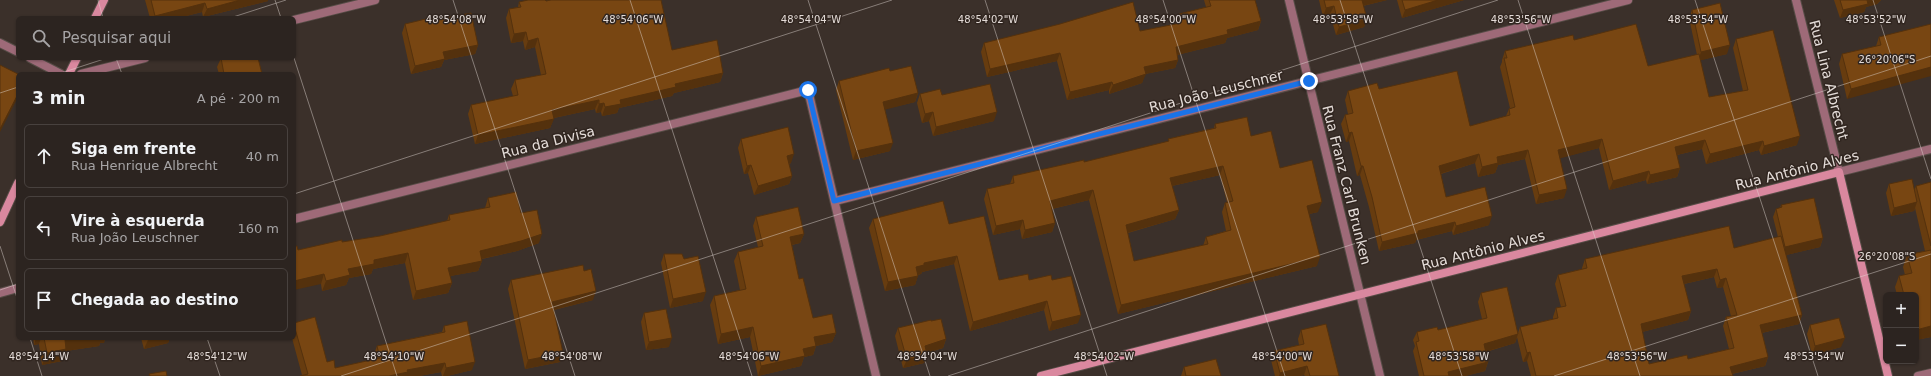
<!DOCTYPE html>
<html lang="pt">
<meta charset="utf-8">
<style>
body{margin:0;font-family:"DejaVu Sans",sans-serif;background:#342c29;color:#f1f3f6}
.controls{position:absolute;right:12px;bottom:12px;display:grid;overflow:hidden;border-radius:6px;box-shadow:0 1px 3px #0004}
.controls button{width:36px;height:36px;display:grid;place-items:center;padding:0;border:0;border-bottom:1px solid #48413e;background:#2c2420;color:#f1f3f6;font:20px sans-serif}
.stop{position:absolute;width:12px;height:12px;margin:-9px;border:3px solid #1a73e8;border-radius:50%;background:#fff}
.stop.end{background:#1a73e8;border-color:#fff;box-shadow:0 1px 4px #0008}
.list{margin:0;padding:0;list-style:none}
h2{display:flex;justify-content:space-between;align-items:center;height:52px;margin:0;padding:0 16px;font-size:17px}
h2 small{font-size:13px;font-weight:400;color:#a6a4a5}
.list li{display:grid;grid-template-columns:26px 1fr auto;gap:12px;align-items:center;box-sizing:border-box;height:64px;margin:0 8px 8px;padding:0 8px;border:1px solid #48413e;border-radius:6px}
.list b{display:block;font-size:15px;white-space:nowrap}
.list p{margin:0;font-size:13px;white-space:nowrap;color:#a6a4a5}
.list em{font-size:13px;font-style:normal;color:#a6a4a5}
.icon{flex:none;width:22px;height:22px;fill:none;stroke:currentColor;stroke-width:2;stroke-linecap:round;stroke-linejoin:round}
.map{position:relative;flex:none;width:1931px;height:376px;overflow:hidden}
.search{position:absolute;background:#2c2420;box-shadow:0 1px 3px #0004;left:16px;top:16px;width:280px;height:44px;display:flex;align-items:center;gap:10px;box-sizing:border-box;padding:0 14px;border-radius:6px;color:#a6a4a5;font-size:15px}
.panel{position:absolute;background:#2c2420;box-shadow:0 1px 3px #0004;left:16px;top:72px;width:280px;height:268px;border-radius:6px}
.map>svg:first-child{display:block}
.lines{fill:none;stroke-linecap:round;stroke-linejoin:round}
.street-casing{stroke:#564c46;stroke-width:10}
.secondary-casing{stroke:#564c46;stroke-width:10}
.street{stroke:#9e6a78;stroke-width:8}
.secondary{stroke:#da889f;stroke-width:8}
.wall{fill:#673c0f;fill-rule:evenodd}
.shaded-wall{fill:#54310d}
.building{fill:#784612;stroke:#54310d;fill-rule:evenodd}
.route{stroke:#1a73e8;stroke-width:5}
.ticks{fill:none;stroke:#e4dcd8;stroke-width:1;stroke-opacity:0.45}
.labels{text-anchor:middle;dominant-baseline:central;stroke-width:3;stroke-linejoin:round;paint-order:stroke}
.street-label{font-size:14px;fill:#e4dcd8;stroke:#312620}
.ticks-label{font-size:10px;text-anchor:middle;fill:#e4dcd8;stroke:#312620;stroke-width:3;stroke-linejoin:round;paint-order:stroke}
</style>
<div class="map">
<svg width="1931" height="376" viewBox="0 0 1931 376">
<rect width="100%" height="100%" fill="#3b302a"/>
<g class="lines">
<g class="street-casing">
<g id="street">
<polyline points="1289,0 1380,376"/>
<polyline points="1796,0 1839,172 1931,149"/>
<polyline points="294,20 375,0"/>
<polyline points="0,43 18,52"/>
<polyline points="30,58 61,74"/>
<polyline points="81,74 145,58"/>
<polyline points="835,201 1628,0"/>
<polyline points="294,219 808,90 876,376"/>
<polyline points="0,293 18,288"/>
<polyline points="1918,376 1931,373"/>
</g>
</g>
<g class="secondary-casing">
<g id="secondary">
<polyline points="95,18 104,0"/>
<polyline points="69,74 77,58"/>
<polyline points="0,222 18,183"/>
<polyline points="1041,376 1839,172 1888,376"/>
</g>
</g>
<use href="#street" class="street"/>
<use href="#secondary" class="secondary"/>
</g>
<g class="wall">
<polygon points="145,0 268,0 268,1 203,17 202,12 178,18 150,18"/>
<polygon points="1204,0 1255,0 1261,21 1258,30 1227,38 1225,43 1177,55 1178,60 1175,68 1145,74 1142,83 1109,94 1109,90 1067,100 1057,61 987,77 981,52 984,43 1140,31 1176,24 1176,22 1179,14 1206,7"/>
<polygon points="1319,0 1387,0 1363,6 1367,19 1364,27 1336,35 1330,14 1323,17"/>
<polygon points="1397,0 1464,0 1402,18"/>
<polygon points="1834,0 1881,0 1877,4 1866,7 1864,12 1840,18"/>
<polygon points="546,1 672,50 723,73 720,82 674,93 672,96 619,108 617,113 602,116 601,112 596,113 595,109 554,118 550,128 475,144 468,114 471,105 513,96 511,89 515,80 541,75 535,47 525,50 523,41 511,43 506,18 509,9 518,7 519,2"/>
<polygon points="1692,10 1727,54 1700,60 1709,97 1743,91 1733,48 1736,39 1797,145 1761,155 1759,150 1706,164 1702,149 1677,155 1680,168 1677,177 1647,184 1646,180 1609,190 1599,148 1559,158 1564,198 1536,204 1525,159 1498,165 1495,173 1478,177 1475,163 1441,174 1446,197 1489,225 1453,235 1452,231 1416,240 1415,243 1379,251 1369,207 1360,175 1357,176 1349,141 1346,142 1341,124 1345,115 1348,114 1345,100 1348,91 1379,89 1470,126 1506,116 1509,109 1510,108 1500,67 1502,62 1502,60 1505,51 1574,40 1648,66 1697,55 1689,18"/>
<polygon points="435,20 478,45 475,54 444,60 441,67 411,74 402,33 405,24"/>
<polygon points="1931,24 1847,99 1839,64 1842,54 1876,46 1879,37"/>
<polygon points="221,58 258,58 262,74 219,74 217,67"/>
<polygon points="890,71 918,93 915,102 885,109 890,151 853,160 836,90 839,81"/>
<polygon points="920,94 942,95 994,121 933,136 929,121 922,123 917,103"/>
<path d="M1215,124L1251,136L1318,212L1309,214L1317,266L1118,314L1089,200L1052,209L1055,223L1052,232L1022,239L1020,229L993,235L984,199L987,189L1010,184L1013,176L1084,162L1168,142V139L1214,128ZM1220,175L1227,202L1225,203L1222,212L1226,231L1206,237L1203,246L1134,261L1128,233L1175,219L1179,210L1172,186Z"/>
<polygon points="741,139 791,163 789,164 792,176 789,184 754,195 748,173 744,174 738,148"/>
<polygon points="1931,182 1931,337 1916,340 1916,295 1897,295 1895,287 1899,276 1905,275 1903,267 1907,255 1925,251 1915,208 1914,211 1891,216 1886,193 1889,184 1914,191 1916,186"/>
<polygon points="488,198 521,213 539,243 517,251 482,259 482,261 478,271 450,276 452,283 448,293 413,300 405,263 373,269 371,274 349,278 346,285 322,291 321,284 298,250 342,242 380,236 447,221 449,215 485,208"/>
<path d="M1781,205L1823,238L1820,247L1786,255L1802,315L1799,324L1762,333L1768,357L1765,366L1732,374L1733,376H1531L1527,361L1523,362L1517,337L1515,343L1486,352L1488,362L1485,371L1465,376H1419L1413,351L1415,346L1413,340L1417,332L1438,330L1482,319L1478,302L1481,293L1518,333L1520,327L1553,319V317L1556,308L1561,307L1555,284L1558,275L1582,269V268L1585,259L1734,248L1778,237L1773,217L1776,209L1780,208ZM1714,277L1717,288L1723,287L1731,316L1726,317L1723,326L1729,349L1688,359L1649,364L1642,332L1688,320L1691,311L1684,284Z"/>
<polygon points="756,217 804,234 800,243 792,245 799,279 813,318 836,333 832,342 816,346 813,355 804,357 801,366 758,376 750,337 718,344 710,305 714,296 740,290 734,261 738,252 758,247 753,226"/>
<polygon points="873,219 949,224 999,280 1052,280 1078,323 1049,331 1044,310 970,331 954,264 922,272 921,274 918,275 915,285 885,291 869,228"/>
<polygon points="664,254 684,259 703,301 670,308 661,263"/>
<polygon points="511,280 593,300 554,310 560,362 525,369 508,289"/>
<polygon points="644,313 669,347 646,350 641,322"/>
<polygon points="931,321 946,339 943,348 927,353 924,363 903,368 895,336 898,328"/>
<polygon points="294,323 327,362 335,368 375,359 374,354 377,346 442,332 444,326 472,370 447,376 442,376 441,372 419,376 300,376 302,375 292,338 294,338"/>
<polygon points="1810,325 1841,347 1812,355 1807,334"/>
<polygon points="1301,330 1339,376 1305,376 1304,375 1300,376 1275,376 1271,360 1274,351 1299,345 1298,339"/>
<polygon points="33,338 105,338 104,343 100,343 99,346 66,351 62,361 42,365 39,344 34,345"/>
<polygon points="141,338 170,338 168,343 144,349"/>
<polygon points="1184,367 1221,376 1181,376"/>
</g>
<g class="shaded-wall">
<polygon points="240,0 268,0 268,1 203,17 207,9"/>
<polygon points="1361,0 1387,0 1358,7"/>
<polygon points="1438,0 1464,0 1402,18 1405,10"/>
<polygon points="1866,0 1881,0 1877,4 1866,7 1864,12 1840,18 1843,10"/>
<polygon points="205,3 202,12 178,18 154,18 155,16"/>
<polygon points="1334,6 1330,14 1323,17 1326,8"/>
<polygon points="1367,19 1364,27 1336,35 1339,27"/>
<polygon points="1261,21 1258,30 1227,38 1225,43 1173,56 1176,47 1227,30"/>
<polygon points="526,32 523,41 511,43 514,34"/>
<polygon points="538,38 535,47 525,50 528,41"/>
<polygon points="478,45 475,54 444,60 441,67 411,74 415,66 443,52"/>
<polygon points="1730,45 1727,54 1698,61 1701,52"/>
<polygon points="1060,53 1057,61 987,77 990,69"/>
<polygon points="1178,60 1175,68 1140,75 1144,67"/>
<polygon points="1931,67 1931,76 1847,99 1851,89"/>
<polygon points="723,73 720,82 674,93 672,96 619,108 617,113 602,116 605,107 620,100 675,84"/>
<polygon points="1146,74 1142,83 1109,94 1113,85"/>
<polygon points="1112,82 1109,90 1067,100 1070,92"/>
<polygon points="918,93 915,102 880,111 883,102"/>
<polygon points="18,94 18,97 0,132 0,129"/>
<polygon points="599,100 595,109 549,119 552,110"/>
<polygon points="604,103 601,112 596,113 599,104"/>
<polygon points="933,112 929,121 922,123 925,114"/>
<polygon points="997,112 994,121 933,136 936,127"/>
<polygon points="554,119 550,128 475,144 478,135"/>
<polygon points="1352,132 1349,141 1346,142 1349,133"/>
<polygon points="1800,136 1797,145 1761,155 1764,146"/>
<polygon points="1602,139 1599,148 1554,160 1558,150"/>
<polygon points="1705,140 1702,149 1672,156 1675,147"/>
<polygon points="1763,141 1759,150 1706,164 1710,154"/>
<polygon points="893,143 890,151 853,160 856,151"/>
<polygon points="1528,150 1525,159 1498,165 1495,173 1478,177 1482,167 1497,157"/>
<polygon points="794,154 791,163 784,165 787,156"/>
<polygon points="1479,154 1475,163 1436,175 1439,166"/>
<polygon points="751,165 748,173 744,174 747,166"/>
<polygon points="1223,166 1220,175 1167,187 1170,178"/>
<polygon points="1361,166 1363,166 1360,175 1357,176"/>
<polygon points="1680,168 1677,177 1647,184 1650,175"/>
<polygon points="1649,171 1646,180 1609,190 1613,181"/>
<polygon points="792,176 789,184 754,195 758,186"/>
<polygon points="1567,189 1564,198 1536,204 1539,195"/>
<polygon points="1093,190 1089,200 1047,210 1050,201"/>
<polygon points="1322,202 1318,212 1304,215 1307,206"/>
<polygon points="1917,202 1914,211 1891,216 1894,208"/>
<polygon points="1179,210 1175,219 1123,234 1126,225"/>
<polygon points="1492,216 1489,225 1453,235 1456,226"/>
<polygon points="1023,220 1020,229 993,235 996,226"/>
<polygon points="1455,222 1452,231 1416,240 1415,243 1379,251 1382,242 1418,231"/>
<polygon points="1055,223 1052,232 1022,239 1025,230"/>
<polygon points="542,234 539,243 517,251 476,260 480,251"/>
<polygon points="804,234 800,243 786,246 790,237"/>
<polygon points="1823,238 1820,247 1782,256 1785,247"/>
<polygon points="408,253 405,263 373,269 371,274 349,278 346,285 322,291 326,281 348,269 374,260"/>
<polygon points="957,256 954,264 922,272 921,274 913,276 916,267 924,263"/>
<polygon points="1320,257 1317,266 1118,314 1121,305"/>
<polygon points="482,261 478,271 445,277 448,268"/>
<polygon points="1717,269 1714,277 1679,285 1682,276"/>
<polygon points="324,274 321,284 294,290 294,281"/>
<polygon points="918,276 915,285 885,291 888,282"/>
<polygon points="1726,278 1723,287 1717,288 1720,280"/>
<polygon points="452,283 448,293 413,300 416,291"/>
<polygon points="596,291 593,300 549,311 552,302"/>
<polygon points="706,292 703,301 670,308 673,299"/>
<polygon points="1047,301 1044,310 970,331 973,322"/>
<polygon points="1691,311 1688,320 1638,333 1641,324"/>
<polygon points="1081,315 1078,323 1049,331 1052,322"/>
<polygon points="1802,315 1799,324 1757,334 1760,325"/>
<polygon points="1931,326 1931,337 1916,340 1916,330"/>
<polygon points="753,327 750,337 718,344 721,334"/>
<polygon points="836,333 832,342 816,346 813,355 804,357 801,366 758,376 761,366 814,337"/>
<polygon points="1518,334 1515,343 1481,353 1484,344"/>
<polygon points="36,338 41,338 39,344 34,345"/>
<polygon points="78,338 105,338 104,343 100,343 99,346 66,351 62,361 42,365 47,353 65,340"/>
<polygon points="157,338 170,338 168,343 144,349 148,340"/>
<polygon points="672,338 669,347 646,350 649,342"/>
<polygon points="1845,338 1841,347 1812,355 1815,346"/>
<polygon points="946,339 943,348 922,354 925,346"/>
<polygon points="1530,352 1527,361 1523,362 1527,353"/>
<polygon points="563,353 560,362 525,369 528,360"/>
<polygon points="927,354 924,363 903,368 907,360"/>
<polygon points="1768,357 1765,366 1727,375 1730,367"/>
<polygon points="475,362 472,370 447,376 443,376 446,368"/>
<polygon points="1488,362 1485,371 1465,376 1447,376 1448,372"/>
<polygon points="445,363 441,372 419,376 389,376 407,370"/>
<polygon points="1307,366 1304,375 1300,376 1279,376 1280,373"/>
</g>
<g class="building">
<polygon points="151,0 240,0 207,9 205,3 155,16"/>
<polygon points="528,0 545,0 546,1 551,0 661,0 672,50 717,40 723,73 675,84 676,87 620,100 621,104 605,107 604,103 599,104 599,100 552,110 554,119 478,135 471,105 518,95 515,80 546,74 538,38 528,41 526,32 514,34 509,9 521,7 519,2"/>
<polygon points="1209,0 1255,0 1261,21 1227,30 1228,34 1176,47 1178,60 1144,67 1146,74 1113,85 1112,82 1070,92 1060,53 990,69 984,43 1060,24 1133,2 1140,31 1181,23 1179,14 1211,6"/>
<polygon points="1324,0 1362,0 1367,19 1339,27 1334,6 1326,8"/>
<polygon points="1402,0 1438,0 1405,10"/>
<polygon points="1840,0 1867,0 1868,4 1843,10"/>
<polygon points="1720,3 1730,45 1701,52 1692,10"/>
<polygon points="471,13 478,45 443,52 445,59 415,66 405,24 434,17 435,20"/>
<polygon points="1636,24 1648,66 1699,54 1709,97 1748,90 1736,39 1773,30 1800,136 1764,146 1763,141 1710,154 1705,140 1675,147 1680,168 1650,175 1649,171 1613,181 1602,139 1558,150 1567,189 1539,195 1528,150 1497,157 1498,163 1482,167 1479,154 1439,166 1446,197 1485,187 1492,216 1456,226 1455,222 1418,231 1418,233 1382,242 1372,197 1363,166 1361,166 1352,132 1349,133 1345,115 1353,113 1348,91 1377,83 1379,89 1457,71 1470,126 1510,115 1509,109 1515,107 1504,58 1507,58 1505,51 1573,35 1574,40"/>
<polygon points="1931,24 1931,67 1851,89 1842,54 1881,45 1879,37"/>
<polygon points="221,58 258,58 262,74 224,74"/>
<polygon points="0,65 18,74 18,94 0,129"/>
<polygon points="911,66 918,93 883,102 893,143 856,151 839,81 889,68 890,71"/>
<polygon points="990,84 997,112 936,127 933,112 925,114 920,94 940,89 942,95"/>
<path d="M1247,117L1251,136L1271,131L1280,168L1312,160L1322,202L1307,206L1320,257L1121,305L1093,190L1050,201L1055,223L1025,230L1023,220L996,226L987,189L1014,183L1013,176L1084,160V162L1169,141L1168,139L1216,128L1215,124ZM1223,166L1233,201L1225,203L1231,230L1206,237L1208,244L1134,261L1126,225L1179,210L1170,178Z"/>
<polygon points="788,127 794,154 787,156 792,176 758,186 751,165 747,166 741,139"/>
<polygon points="1912,179 1917,202 1894,208 1889,184"/>
<polygon points="1931,182 1931,246 1916,186"/>
<polygon points="516,192 521,213 537,210 542,234 521,241 480,251 482,261 448,268 452,283 416,291 408,253 374,260 374,264 348,269 350,275 326,281 324,274 294,281 294,246 297,246 298,250 342,240 342,242 380,236 450,220 449,215 490,207 488,198"/>
<polygon points="1814,198 1823,238 1785,247 1776,209 1782,207 1781,205"/>
<polygon points="943,201 949,224 984,216 999,280 1028,274 1029,280 1051,275 1052,280 1071,276 1081,315 1052,322 1047,301 973,322 957,256 924,263 924,265 916,267 918,276 888,282 873,219"/>
<polygon points="798,207 804,234 790,237 799,279 803,278 813,318 832,314 836,333 814,337 816,346 803,349 805,356 761,366 753,327 721,334 714,296 746,289 738,252 763,246 756,217"/>
<path d="M1729,226L1734,248L1781,236L1802,315L1760,325L1768,357L1730,367L1733,376H1536L1530,352L1527,353L1520,327L1558,318L1556,308L1566,306L1558,275L1587,268L1585,259ZM1717,269L1720,280L1726,278L1737,315L1726,317L1734,348L1688,359L1687,355L1649,364L1641,324L1691,311L1682,276Z"/>
<polygon points="1931,250 1931,326 1916,330 1916,295 1904,295 1899,276 1912,273 1907,255"/>
<polygon points="664,254 682,254 684,259 698,256 706,292 673,299"/>
<polygon points="583,265 584,271 591,269 596,291 552,302 563,353 528,360 511,280"/>
<polygon points="1507,287 1518,334 1484,344 1488,362 1448,372 1449,376 1424,376 1416,342 1419,341 1417,332 1437,327 1438,330 1487,318 1481,293"/>
<polygon points="666,309 672,338 649,342 644,313"/>
<polygon points="315,317 327,362 334,360 335,368 380,358 377,346 445,332 444,326 467,321 475,362 446,368 445,363 407,370 408,372 389,376 300,376 308,374 294,325 294,323"/>
<polygon points="1839,318 1845,338 1815,346 1810,325"/>
<polygon points="941,319 946,339 925,346 927,354 907,360 898,328 931,320 931,321"/>
<polygon points="1326,324 1339,376 1310,376 1307,366 1280,373 1274,351 1304,344 1301,330"/>
<polygon points="44,338 78,338 65,340 66,349 47,353"/>
<polygon points="147,338 157,338 148,340"/>
<polygon points="1216,359 1221,376 1186,376 1184,367"/>
<polygon points="166,371 167,376 150,376 149,374"/>
</g>
<g class="lines">
<polyline class="route" points="808,90 834,201 1309,81"/>
</g>
<path class="ticks" d="M98,0L103,18M275,0L281,18M453,0L575,376M630,0L752,376M808,0L930,376M985,0L1107,376M1163,0L1285,376M1340,0L1462,376M1518,0L1640,376M1695,0L1818,376M1873,0L1931,179M230,18L286,0M116,58L122,74M294,58L397,376M58,74L107,58M0,93L18,87M294,194L892,0M0,246L18,301M0,290L18,284M30,338L42,376M207,338L220,376M341,376L1498,0M948,376L1931,56M1554,376L1931,254"/>
<g class="labels">
<g class="street-label">
<text transform="translate(1829 80) rotate(76)">Rua Lina Albrecht</text>
<text transform="translate(1216 91) rotate(-14)">Rua João Leuschner</text>
<text transform="translate(548 142) rotate(-14)">Rua da Divisa</text>
<text transform="translate(1797 170) rotate(-14)">Rua Antônio Alves</text>
<text transform="translate(1347 185) rotate(76)">Rua Franz Carl Brunken</text>
<text transform="translate(1483 250) rotate(-14)">Rua Antônio Alves</text>
</g>
</g>
<g class="ticks-label">
<text x="456" y="23">48°54'08"W</text>
<text x="633" y="23">48°54'06"W</text>
<text x="811" y="23">48°54'04"W</text>
<text x="988" y="23">48°54'02"W</text>
<text x="1166" y="23">48°54'00"W</text>
<text x="1343" y="23">48°53'58"W</text>
<text x="1521" y="23">48°53'56"W</text>
<text x="1698" y="23">48°53'54"W</text>
<text x="1876" y="23">48°53'52"W</text>
<text x="1887" y="63">26°20'06"S</text>
<text x="1887" y="260">26°20'08"S</text>
<text x="39" y="360">48°54'14"W</text>
<text x="217" y="360">48°54'12"W</text>
<text x="394" y="360">48°54'10"W</text>
<text x="572" y="360">48°54'08"W</text>
<text x="749" y="360">48°54'06"W</text>
<text x="927" y="360">48°54'04"W</text>
<text x="1104" y="360">48°54'02"W</text>
<text x="1282" y="360">48°54'00"W</text>
<text x="1459" y="360">48°53'58"W</text>
<text x="1637" y="360">48°53'56"W</text>
<text x="1814" y="360">48°53'54"W</text>
</g>
</svg>
<div class="controls">
<button>+</button>
<button>−</button>
</div>
<div class="stop" style="left:808px;top:90px"></div>
<div class="stop end" style="left:1309px;top:81px"></div>
<div class="search"><svg class="icon" aria-label="search" viewBox="0 0 24 24"><circle cx="10" cy="10" r="6"/><path d="M15 15l6 6"/></svg>Pesquisar aqui</div>
<section class="panel">
<h2>3 min<small>A pé · 200 m</small></h2>
<ul class="list">
<li><svg class="icon" aria-label="ahead" viewBox="0 0 24 24"><path d="M12 20V5M6 11l6-6 6 6"/></svg><div><b>Siga em frente</b><p>Rua Henrique Albrecht</p></div><em>40 m</em></li>
<li><svg class="icon" aria-label="left" viewBox="0 0 24 24"><path d="M17 20v-9H6M10 6l-5 5 5 5"/></svg><div><b>Vire à esquerda</b><p>Rua João Leuschner</p></div><em>160 m</em></li>
<li><svg class="icon" aria-label="arrive" viewBox="0 0 24 24"><path d="M6 21V4h12l-3 4 3 4H6"/></svg><div><b>Chegada ao destino</b></div></li>
</ul>
</section>
</div>
